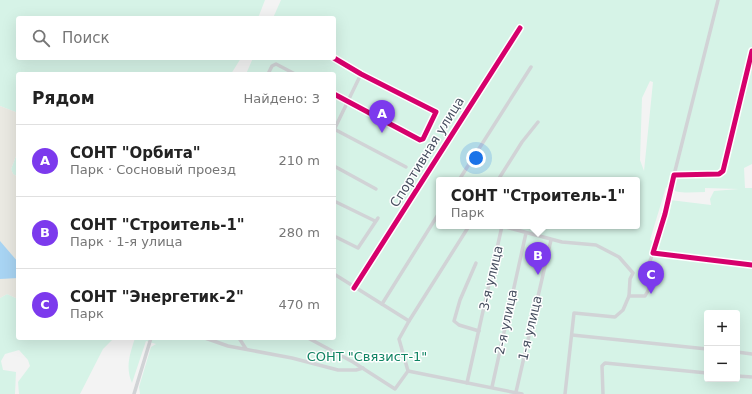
<!DOCTYPE html>
<html lang="ru">
<meta charset="utf-8">
<style>
body{margin:0;font-family:"DejaVu Sans",sans-serif;background:#f6f6f6;color:#222}
.controls{position:absolute;right:12px;bottom:12px;display:grid;overflow:hidden;border-radius:4px;box-shadow:0 4px 16px #0002}
.controls button{width:36px;height:36px;display:grid;place-items:center;padding:0;border:0;border-bottom:1px solid #e0e0e0;background:#fff;color:#222;font:20px sans-serif}
.you{position:absolute;left:476px;top:158px;width:14px;height:14px;margin:-10px;border:3px solid #fff;border-radius:50%;background:#1a73e8;box-shadow:0 0 0 6px #1a73e833}
.badge{display:grid;place-items:center;width:26px;height:26px;border-radius:50%;background:#7c3aed;color:#fff;font-size:13px;font-weight:700}
.pin{position:absolute;translate:-50% -33px;filter:drop-shadow(0 1px 2px #0008)}
.pin::after{content:'';position:absolute;top:21px;width:14px;height:12px;background:inherit;clip-path:polygon(0 0,100% 0,50% 100%)}
.popup{position:absolute;left:436px;top:177px;width:204px;height:52px;box-sizing:border-box;display:grid;place-content:center;border-radius:4px;background:#fff;filter:drop-shadow(0 1px 3px #0005);font-size:13px;white-space:nowrap;color:#767676}
.popup b{font-size:15px;color:#222}
.popup::after{content:'';position:absolute;left:50%;top:100%;margin-left:-8px;border:8px solid transparent;border-top-color:#fff}
.list{margin:0;padding:0;list-style:none}
h2{display:flex;justify-content:space-between;align-items:center;height:52px;margin:0;padding:0 16px;font-size:17px}
h2 small{font-size:13px;font-weight:400;color:#767676}
.list li{display:grid;grid-template-columns:26px 1fr auto;gap:12px;align-items:center;box-sizing:border-box;height:72px;padding:0 16px;border-top:1px solid #e0e0e0}
.list b{display:block;font-size:15px;white-space:nowrap}
.list p{margin:0;font-size:13px;white-space:nowrap;color:#767676}
.list em{font-size:13px;font-style:normal;color:#767676}
.icon{flex:none;width:22px;height:22px;fill:none;stroke:currentColor;stroke-width:2;stroke-linecap:round;stroke-linejoin:round}
.map{position:relative;flex:none;width:752px;height:394px;overflow:hidden}
.search{position:absolute;background:#fff;box-shadow:0 4px 16px #0002;left:16px;top:16px;width:320px;height:44px;display:flex;align-items:center;gap:10px;box-sizing:border-box;padding:0 14px;border-radius:4px;color:#767676;font-size:15px}
.panel{position:absolute;background:#fff;box-shadow:0 4px 16px #0002;left:16px;top:72px;width:320px;height:268px;border-radius:4px}
.map>svg:first-child{display:block}
.green{fill:#d6f3e7;fill-rule:evenodd}
.sand{fill:#eae9e2}
.water{fill:#a8d4f3}
.lines{fill:none;stroke-linecap:round;stroke-linejoin:round}
.minor{stroke:#d1d3d6;stroke-width:3.5}
.cycleway-casing{stroke:#fff;stroke-width:8}
.cycleway{stroke:#d6006c;stroke-width:5}
.labels{text-anchor:middle;dominant-baseline:central;stroke-width:3;stroke-linejoin:round;paint-order:stroke}
.street-label{font-size:13px;fill:#485061;stroke:#fff}
.park-label{font-size:13px;fill:#108463;stroke:#fff}
</style>
<div class="map">
<svg width="752" height="394" viewBox="0 0 752 394">
<rect width="100%" height="100%" fill="#f3f3f3"/>
<g class="green">
<polygon points="0,0 265,0 258,18 18,18 18,58 241,58 231,74 18,74 18,113 0,106"/>
<path d="M281,0H752V164L744,168L745,188H752V394H140L139,387L151,347L156,344L146,341L132,383C125,367 130,354 135,338H334V74H246L253,58H334V18H273ZM650,81L653,82L644,171L640,160L642,98ZM439,180H637V226H439ZM666,187C678,195 692,192 705,192V188L739,189L714,191L710,199L711,205L670,200L659,243L650,240ZM707,313H737V379H707Z"/>
<polygon points="18,151 18,177 13,174 11,169"/>
<polygon points="7,294 18,299 18,338 114,338 103,349 80,394 19,394 18,382 30,366 28,360 19,350 5,354 1,361 3,370 16,372 15,394 0,394 0,298"/>
</g>
<polygon class="sand" points="0,106 18,113 18,151 11,169 13,174 18,177 18,299 7,294 0,298"/>
<polygon class="water" points="0,241 18,262 18,278 0,279"/>
<g class="lines">
<g class="minor">
<polyline points="752,51 723,171 719,174 674,175 665,214 653,253 752,265"/>
<polyline points="334,58 361,74 436,112 423,139 420,140 334,94"/>
<polyline points="268,74 272,66 276,64 295,74"/>
<polyline points="334,129 406,167"/>
<polyline points="334,130 361,74"/>
<polyline points="334,166 376,189"/>
<polyline points="674,175 718,0"/>
<polyline points="459,180 531,67"/>
<polyline points="498,180 522,142 538,122"/>
<polyline points="334,201 375,221"/>
<polyline points="502,226 562,242 596,245 619,257 633,273 630,279 629,296"/>
<polyline points="334,236 358,248 378,218"/>
<polyline points="476,263 460,300 454,321 459,325 479,331"/>
<polyline points="334,274 409,321"/>
<polyline points="354,288 520,28"/>
<polyline points="382,304 439,213"/>
<polyline points="572,335 707,349"/>
<polyline points="205,338 228,346 292,358 338,370 356,370 363,368"/>
<polyline points="239,338 246,349"/>
<polyline points="308,338 353,362 395,389 408,371 522,394"/>
<polyline points="737,352 752,354"/>
<polyline points="408,371 399,339 409,321 469,226"/>
<polyline points="737,376 752,377"/>
<polyline points="467,383 502,226"/>
<polyline points="492,387 526,233"/>
<polyline points="516,392 551,240"/>
<polyline points="134,394 151,338"/>
<polyline points="565,394 574,313 615,317 623,310 629,296 645,296 649,289 648,266 653,253"/>
<polyline points="603,394 602,366 605,363 707,373"/>
</g>
<g class="cycleway-casing">
<g id="cycleway">
<polyline points="752,51 723,171 719,174 674,175 665,214 653,253 752,265"/>
<polyline points="334,58 361,74 436,112 423,139 420,140 334,94"/>
<polyline points="354,288 520,28"/>
</g>
</g>
<use href="#cycleway" class="cycleway"/>
</g>
<g class="labels">
<g class="street-label">
<text transform="translate(427 152) rotate(-58)">Спортивная улица</text>
<text transform="translate(491 278) rotate(-77)">3-я улица</text>
<text transform="translate(506 322) rotate(-78)">2-я улица</text>
<text transform="translate(530 328) rotate(-77)">1-я улица</text>
</g>
<g class="park-label">
<text x="367" y="356">СОНТ "Связист-1"</text>
</g>
</g>
</svg>
<div class="controls">
<button>+</button>
<button>−</button>
</div>
<div class="you"></div>
<div class="pin badge" style="left:382px;top:133px">A</div>
<div class="pin badge" style="left:538px;top:275px">B</div>
<div class="popup"><b>СОНТ &quot;Строитель-1&quot;</b>Парк</div>
<div class="pin badge" style="left:651px;top:294px">C</div>
<div class="search"><svg class="icon" aria-label="search" viewBox="0 0 24 24"><circle cx="10" cy="10" r="6"/><path d="M15 15l6 6"/></svg>Поиск</div>
<section class="panel">
<h2>Рядом<small>Найдено: 3</small></h2>
<ul class="list">
<li><span class="badge">A</span><div><b>СОНТ &quot;Орбита&quot;</b><p>Парк · Сосновый проезд</p></div><em>210 m</em></li>
<li><span class="badge">B</span><div><b>СОНТ &quot;Строитель-1&quot;</b><p>Парк · 1-я улица</p></div><em>280 m</em></li>
<li><span class="badge">C</span><div><b>СОНТ &quot;Энергетик-2&quot;</b><p>Парк</p></div><em>470 m</em></li>
</ul>
</section>
</div>
